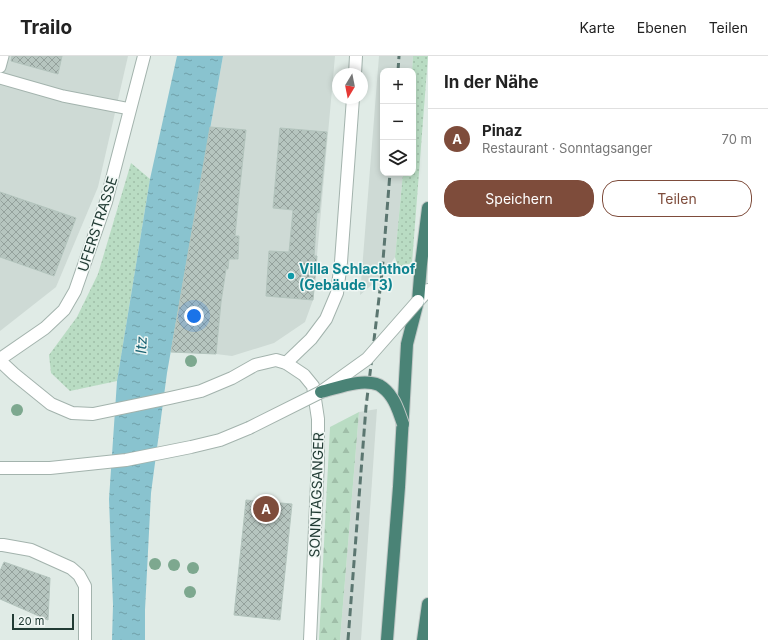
<!DOCTYPE html>
<html lang="de">
<meta charset="utf-8">
<style>
body{margin:0;font-family:Inter,sans-serif;background:#f2f2f2;color:#222}
.controls{position:absolute;right:12px;top:12px;display:grid;overflow:hidden;border-radius:8px;box-shadow:0 2px 6px #0003}
.controls button{width:36px;height:36px;display:grid;place-items:center;padding:0;border:0;border-bottom:1px solid #e0e0e0;background:#fff;color:#222;font:20px sans-serif}
.compass{position:absolute;left:332px;top:12px;width:36px;height:36px;border-radius:50%;background:#fff;box-shadow:0 2px 6px #0003;rotate:190deg}
.scale{position:absolute;left:12px;bottom:10px;width:62px;box-sizing:border-box;padding-left:4px;border:2px solid #213b34;border-top:0;font-size:11px;line-height:14px;white-space:nowrap;color:#213b34;-webkit-text-stroke:3px #f0f7f4;paint-order:stroke}
.you{position:absolute;left:194px;top:260px;width:14px;height:14px;margin:-10px;border:3px solid #fff;border-radius:50%;background:#1a73e8;box-shadow:0 0 0 6px #1a73e833}
.badge{display:grid;place-items:center;width:26px;height:26px;border-radius:50%;background:#7e4c3b;color:#fff;font-size:13px;font-weight:700}
.pin{position:absolute;translate:-50% -50%;border:2px solid #fff;box-shadow:0 1px 4px #0006}
.list{margin:0;padding:0;list-style:none}
h2{display:flex;justify-content:space-between;align-items:center;height:52px;margin:0;padding:0 16px;font-size:17px}
h2 small{font-size:13px;font-weight:400;color:#767676}
.list li{display:grid;grid-template-columns:26px 1fr auto;gap:12px;align-items:center;box-sizing:border-box;height:60px;padding:0 16px;border-top:1px solid #e0e0e0}
.list b{display:block;font-size:15px;white-space:nowrap}
.list p{margin:0;font-size:13px;white-space:nowrap;color:#767676}
.list em{font-size:13px;font-style:normal;color:#767676}
.actions{display:flex;gap:8px;padding:12px 16px}
.actions a{flex:1;padding:9px 0;border:1px solid #7e4c3b;border-radius:16px;text-align:center;font-size:14px;color:#7e4c3b}
.actions .main{background:#7e4c3b;color:#fff}
.icon{flex:none;width:22px;height:22px;fill:none;stroke:currentColor;stroke-width:2;stroke-linecap:round;stroke-linejoin:round}
.map{position:relative;flex:none;width:428px;height:584px;overflow:hidden}
header{display:flex;align-items:center;gap:24px;box-sizing:border-box;height:56px;padding:0 20px;background:#fff;border-bottom:1px solid #e0e0e0}
header strong{font-size:19px}
nav{display:flex;gap:22px;margin-inline-start:auto;font-size:14px}
main{display:flex}
aside{flex:1;background:#fff}
.map>svg:first-child{display:block}
.built{fill:#cedad5}
.green{fill:url(#green-dots)}
.forest{fill:url(#forest-firs)}
.water{fill:url(#water-ripples)}
.building{fill:url(#building-cross-hatch);stroke:#b3c4bd}
.lines{fill:none;stroke-linecap:round;stroke-linejoin:round}
.service-casing{stroke:#a3b3ad;stroke-width:13}
.minor-casing{stroke:#a3b3ad;stroke-width:14}
.tertiary-casing{stroke:#a3b3ad;stroke-width:14}
.trunk-casing{stroke:#c1c8c6;stroke-width:14}
.service{stroke:#fff;stroke-width:11}
.minor{stroke:#fff;stroke-width:12}
.tertiary{stroke:#fff;stroke-width:12}
.trunk{stroke:#4a8376;stroke-width:12}
.rail{stroke:#5b7670;stroke-width:3;stroke-dasharray:8 4;stroke-linecap:butt}
.tertiary-bridge-casing{stroke:#a3b3ad;stroke-width:14;stroke-linecap:butt}
.trunk-bridge-casing{stroke:#c1c8c6;stroke-width:14;stroke-linecap:butt}
.tertiary-bridge{stroke:#fff;stroke-width:12}
.trunk-bridge{stroke:#4a8376;stroke-width:12}
.tree{fill:#7da88f}
.culture-dot{fill:#0f9aa8;stroke:#f0f7f4;stroke-width:1.5}
.labels{text-anchor:middle;dominant-baseline:central;stroke-width:3;stroke-linejoin:round;paint-order:stroke}
.street-label{font-size:14px;fill:#213b34;stroke:#f0f7f4}
.culture-label{font-size:14px;font-weight:bold;fill:#0d838f;stroke:#f0f7f4;text-anchor:start}
.water-label{font-size:15px;font-style:italic;fill:#1d6575;stroke:#f0f7f4}
</style>
<header>
<strong>Trailo</strong>
<nav><a>Karte</a><a>Ebenen</a><a>Teilen</a></nav>
</header>
<main>
<div class="map">
<svg width="428" height="584" viewBox="0 0 428 584">
<defs>
<pattern id="green-dots" width="8" height="8" patternUnits="userSpaceOnUse"><rect width="8" height="8" fill="#b9dcc3"/><path d="M2 2h.1M6 6h.1" fill="none" stroke="#9fbea8" stroke-width="1.8" stroke-linecap="round"/></pattern>
<pattern id="forest-firs" width="22" height="20" patternUnits="userSpaceOnUse"><rect width="22" height="20" fill="#b9dcc3"/><path d="M5 1l3.5 6h-7zM16 11l3.5 6h-7z" fill="#9fbea8"/></pattern>
<pattern id="water-ripples" width="26" height="14" patternUnits="userSpaceOnUse"><rect width="26" height="14" fill="#89c3cf"/><path d="M2 4q2-2 4 0t4 0M15 11q2-2 4 0t4 0" fill="none" stroke="#70a0a9"/></pattern>
<pattern id="building-cross-hatch" width="8" height="8" patternUnits="userSpaceOnUse"><rect width="8" height="8" fill="#b6c5bf"/><path d="M0 0l8 8M0 8l8-8" fill="none" stroke="#94a19c"/></pattern>
</defs>
<rect width="100%" height="100%" fill="#e0ebe6"/>
<g class="built">
<polygon points="0,0 128,0 98,131 56,231 0,275"/>
<polygon points="223,0 335,0 313,244 305,266 274,287 232,300 216,298 171,296"/>
<polygon points="379,0 413,0 412,15 383,15 383,117 403,117 395,201 382,220 360,239"/>
<polygon points="377,353 361,584 340,584 359,356"/>
</g>
<g class="green">
<polygon points="413,0 428,0 412,207 398,211 395,201 403,117 413,117 413,15 412,15"/>
<polygon points="131,107 150,123 117,325 70,335 51,317 49,299 77,261 98,218"/>
</g>
<polygon class="forest" points="359,356 340,584 319,584 330,371"/>
<polygon class="water" points="177,0 223,0 167,317 151,437 145,554 145,584 112,584 113,549 109,443 117,325 150,123"/>
<g class="building">
<polygon points="12,0 62,0 58,18 11,5"/>
<polygon points="210,71 246,74 238,148 235,180 239,180 238,203 229,203 228,213 226,213 221,246 216,298 171,296"/>
<polygon points="280,72 327,76 319,157 317,156 314,200 317,200 313,244 266,240 269,195 289,196 293,154 273,152"/>
<polygon points="0,136 76,162 54,220 0,201"/>
<polygon points="246,444 292,448 280,564 234,559"/>
<polygon points="4,506 50,522 48,564 0,543 0,515"/>
</g>
<g class="lines">
<g class="service-casing">
<g id="service">
<polyline points="0,11 3,0"/>
<polyline points="0,22 63,40 130,53"/>
</g>
</g>
<g class="minor-casing">
<g id="minor">
<polyline points="355,18 356,0"/>
<polyline points="0,303 45,272 64,254 75,235 106,146 144,0"/>
<polyline points="0,305 14,318 51,348 72,357 93,358 170,342 201,335 232,322 255,309 276,304 286,307 304,319 313,330 318,363 318,404 310,584"/>
<polyline points="286,307 311,283 326,263 337,237 341,206 353,42"/>
<polyline points="0,489 3,489 31,494 71,512 79,519 85,530 85,584"/>
</g>
</g>
<g class="tertiary-casing">
<g id="tertiary">
<polyline points="418,245 428,234"/>
<polyline points="0,412 50,412 126,404 191,391 220,384 249,372"/>
</g>
</g>
<g class="trunk-casing">
<g id="trunk">
<polyline points="387,584 399,431 407,288 418,245 421,208 428,152"/>
<polyline points="423,584 428,548"/>
</g>
</g>
<use href="#service" class="service"/>
<use href="#minor" class="minor"/>
<use href="#tertiary" class="tertiary"/>
<use href="#trunk" class="trunk"/>
<g class="rail">
<polyline points="398,15 399,0"/>
<polyline points="348,584 366,351 382,217 390,117"/>
</g>
<g class="tertiary-bridge-casing">
<polyline id="tertiary-bridge" points="249,372 321,336 367,303 418,245"/>
</g>
<g class="trunk-bridge-casing">
<path id="trunk-bridge" d="M321,336C338,332 361,322 379,329C384,332 389,337 392,342C397,349 400,360 403,368"/>
</g>
<use href="#tertiary-bridge" class="tertiary-bridge"/>
<use href="#trunk-bridge" class="trunk-bridge"/>
</g>
<g class="tree">
<circle cx="191" cy="305" r="6"/>
<circle cx="17" cy="354" r="6"/>
<circle cx="155" cy="508" r="6"/>
<circle cx="174" cy="509" r="6"/>
<circle cx="193" cy="512" r="6"/>
<circle cx="190" cy="536" r="6"/>
</g>
<circle class="culture-dot" cx="291" cy="220" r="4"/>
<g class="labels">
<g class="street-label">
<text transform="translate(97 168) rotate(-72)">UFERSTRASSE</text>
<text transform="translate(316 439) rotate(-88)">SONNTAGSANGER</text>
</g>
<g class="culture-label">
<text x="299" y="212">Villa Schlachthof<tspan x="299" dy="16">(Gebäude T3)</tspan></text>
</g>
<g class="water-label">
<text transform="translate(141 289) rotate(-88)">Itz</text>
</g>
</g>
</svg>
<div class="controls">
<button>+</button>
<button>−</button>
<button><svg class="icon" aria-label="layers" viewBox="0 0 24 24"><path d="M12 4l9 5-9 5-9-5zM3 14l9 5 9-5"/></svg></button>
</div>
<svg class="compass" viewBox="-18 -18 36 36"><path d="M0-13l5 13h-10z" fill="#e53935"/><path d="M0 13l5-13h-10z" fill="#767676"/></svg>
<div class="scale">20 m</div>
<div class="you"></div>
<div class="pin badge" style="left:266px;top:453px">A</div>
</div>
<aside>
<h2>In der Nähe<small></small></h2>
<ul class="list">
<li><span class="badge">A</span><div><b>Pinaz</b><p>Restaurant · Sonntagsanger</p></div><em>70 m</em></li>
</ul>
<div class="actions"><a class="main">Speichern</a><a>Teilen</a></div>
</aside>
</main>
